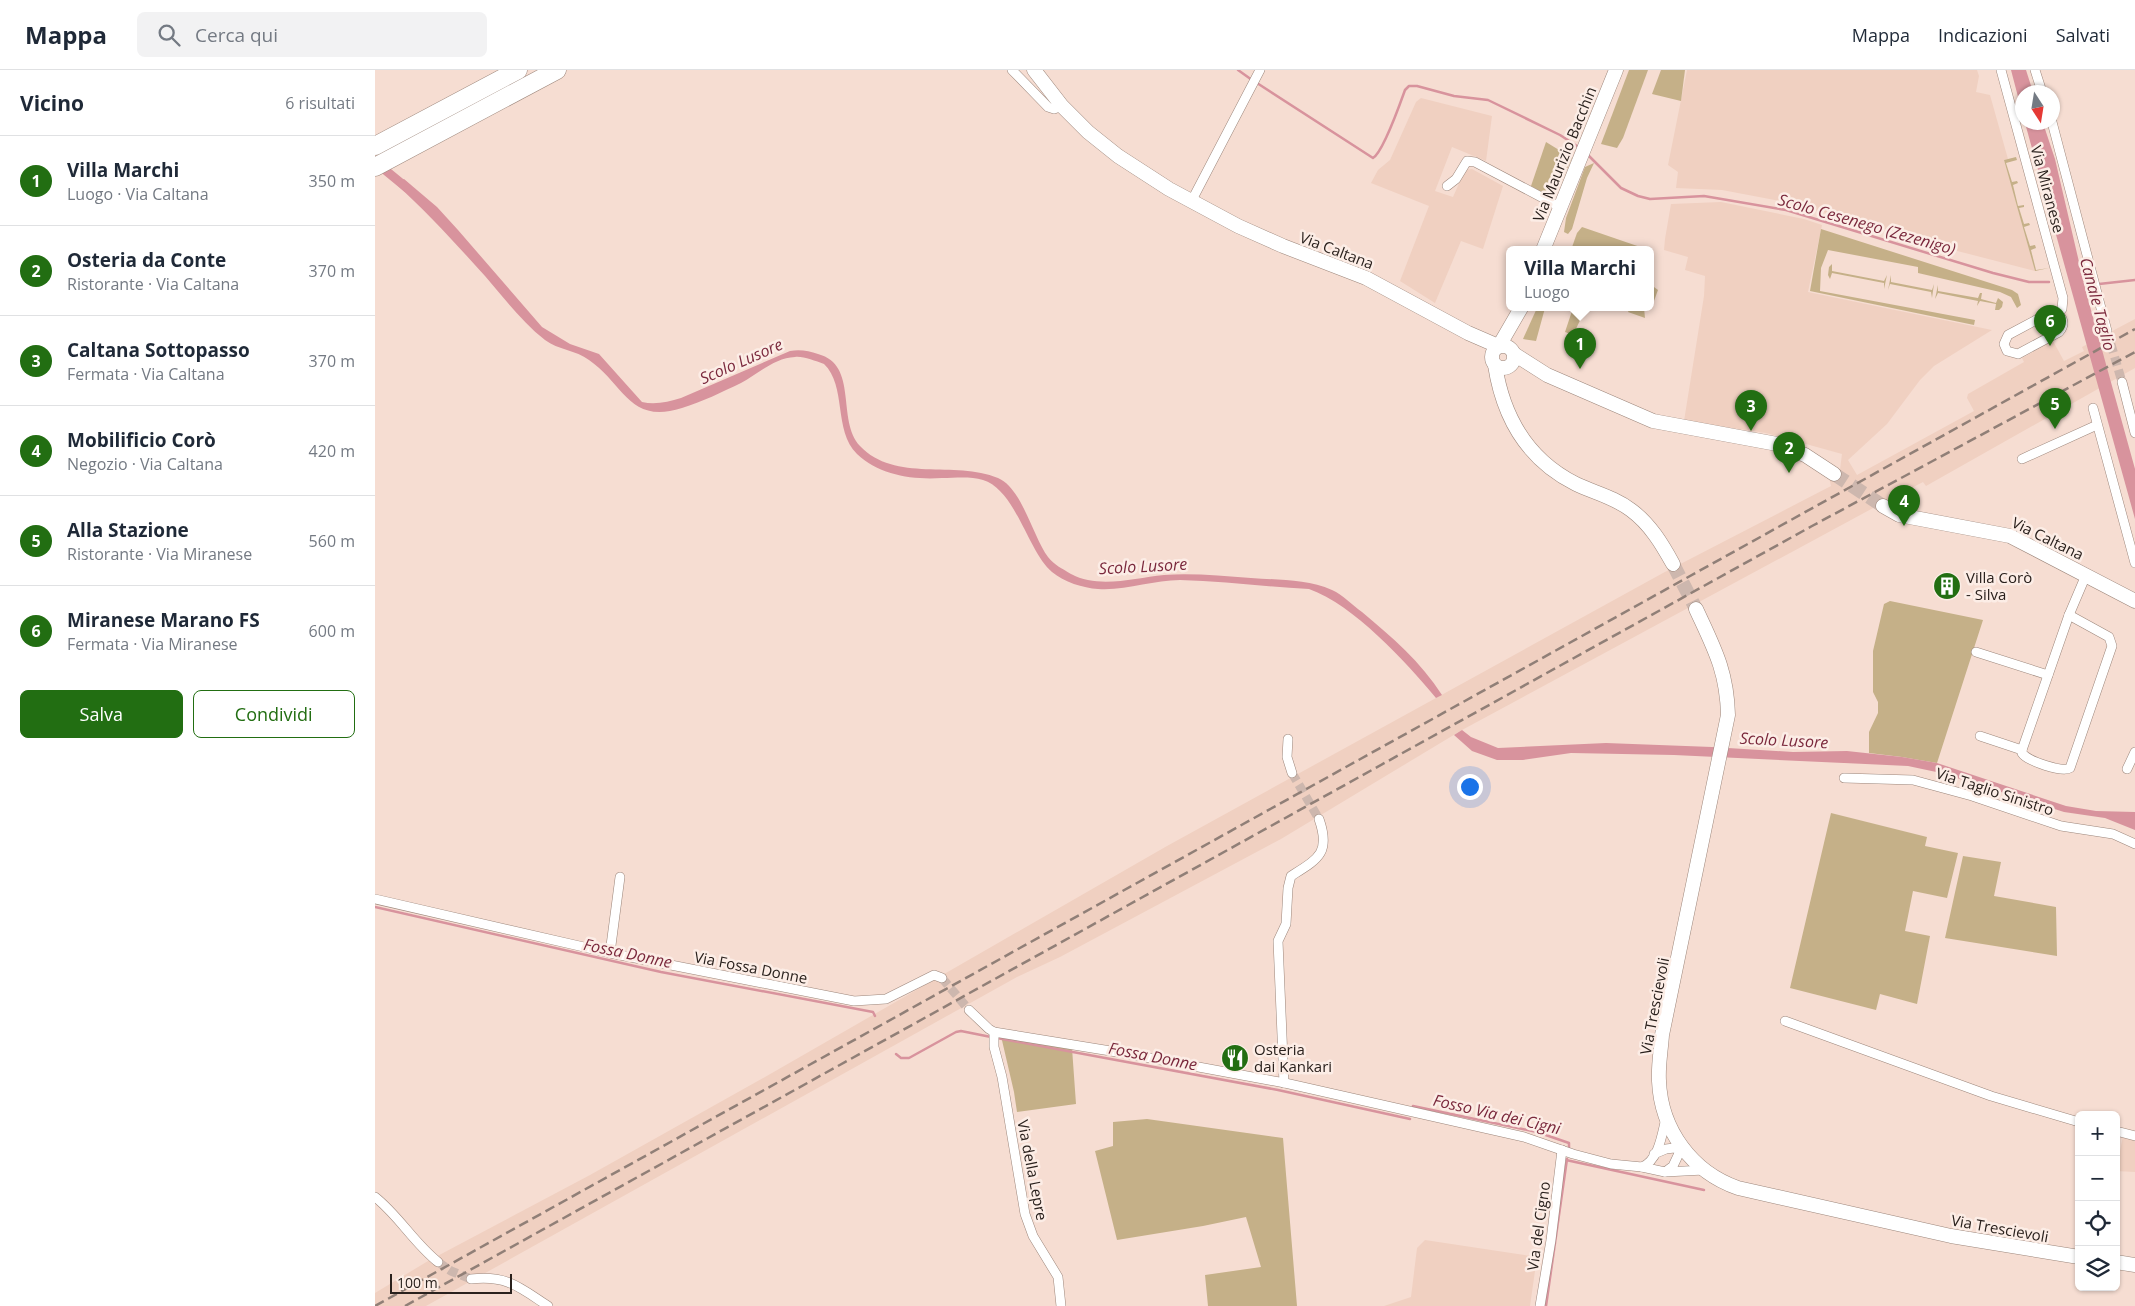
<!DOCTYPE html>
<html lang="it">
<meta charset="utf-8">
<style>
body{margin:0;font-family:"Open Sans",sans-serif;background:#f2f2f3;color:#1f2937}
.controls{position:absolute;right:15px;bottom:15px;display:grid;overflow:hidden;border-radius:8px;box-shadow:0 1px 4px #0004}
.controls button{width:45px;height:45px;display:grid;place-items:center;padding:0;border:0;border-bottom:1px solid #e0e1e3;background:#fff;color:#1f2937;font:25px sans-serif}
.compass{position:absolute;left:1640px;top:15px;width:45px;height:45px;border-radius:50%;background:#fff;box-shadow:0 1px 4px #0004;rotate:168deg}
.scale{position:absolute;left:15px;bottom:12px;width:122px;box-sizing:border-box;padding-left:5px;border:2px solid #2a211d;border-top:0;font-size:14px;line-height:18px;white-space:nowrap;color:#2a211d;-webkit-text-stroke:4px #fcede6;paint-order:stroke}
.you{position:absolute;left:1094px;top:716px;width:18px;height:18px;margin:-12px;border:4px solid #fff;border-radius:50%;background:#1a73e8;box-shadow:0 0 0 8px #1a73e833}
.badge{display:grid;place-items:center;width:32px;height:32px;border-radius:50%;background:#226e12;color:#fff;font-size:16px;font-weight:700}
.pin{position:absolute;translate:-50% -41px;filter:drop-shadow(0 1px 2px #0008)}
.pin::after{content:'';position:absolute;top:26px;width:18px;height:15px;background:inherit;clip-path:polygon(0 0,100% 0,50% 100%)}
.popup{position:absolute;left:1131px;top:176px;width:148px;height:65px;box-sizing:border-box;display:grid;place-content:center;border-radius:8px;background:#fff;filter:drop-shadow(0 1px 4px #0005);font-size:16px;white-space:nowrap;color:#747a83}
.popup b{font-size:19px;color:#1f2937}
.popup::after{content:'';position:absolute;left:50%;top:100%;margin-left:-10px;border:10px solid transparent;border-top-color:#fff}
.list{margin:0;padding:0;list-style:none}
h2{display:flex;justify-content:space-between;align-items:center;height:65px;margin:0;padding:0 20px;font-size:21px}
h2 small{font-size:16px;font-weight:400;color:#747a83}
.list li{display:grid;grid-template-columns:32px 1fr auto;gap:15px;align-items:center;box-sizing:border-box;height:90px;padding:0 20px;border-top:1px solid #e0e1e3}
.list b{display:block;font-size:19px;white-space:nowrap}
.list p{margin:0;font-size:16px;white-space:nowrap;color:#747a83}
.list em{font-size:16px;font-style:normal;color:#747a83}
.actions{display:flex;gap:10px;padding:15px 20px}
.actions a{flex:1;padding:11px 0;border:1px solid #226e12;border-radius:8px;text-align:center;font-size:18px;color:#226e12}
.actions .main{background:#226e12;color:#fff}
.icon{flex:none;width:28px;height:28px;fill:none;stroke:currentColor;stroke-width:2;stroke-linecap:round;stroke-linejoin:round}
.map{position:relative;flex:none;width:1760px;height:1236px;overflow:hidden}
header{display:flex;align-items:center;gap:30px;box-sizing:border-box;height:70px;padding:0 25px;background:#fff;border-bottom:1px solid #e0e1e3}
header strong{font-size:24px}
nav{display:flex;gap:28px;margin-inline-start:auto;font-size:18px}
.search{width:350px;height:45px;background:#f2f2f3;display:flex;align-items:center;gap:12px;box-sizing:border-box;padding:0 18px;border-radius:8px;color:#747a83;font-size:19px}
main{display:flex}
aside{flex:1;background:#fff}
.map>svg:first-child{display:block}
.built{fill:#f0d0c1}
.green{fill:#c5b088}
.water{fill:#d8939d}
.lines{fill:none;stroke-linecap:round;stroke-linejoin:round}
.stream{stroke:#d8939d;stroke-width:2.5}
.canal{stroke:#d8939d;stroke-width:9}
.minor-tunnel{stroke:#cdb7ae;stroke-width:9;stroke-dasharray:9 4.5;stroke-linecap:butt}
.secondary-tunnel{stroke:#cdb7ae;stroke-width:14;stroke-dasharray:14 7;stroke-linecap:butt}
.minor-casing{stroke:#9c867b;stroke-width:10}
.secondary-casing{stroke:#9c867b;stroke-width:15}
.motorway-casing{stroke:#9c867b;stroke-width:19}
.minor{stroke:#fff;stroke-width:9}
.secondary{stroke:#fff;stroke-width:14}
.motorway{stroke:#fff;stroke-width:18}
.rail{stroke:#907f77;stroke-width:2.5;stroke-dasharray:10 5;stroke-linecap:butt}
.labels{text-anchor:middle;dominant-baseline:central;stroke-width:5;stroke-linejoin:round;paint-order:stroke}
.street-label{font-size:15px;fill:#2a211d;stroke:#fcede6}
.poi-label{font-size:15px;fill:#2a211d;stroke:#fcede6;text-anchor:start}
.water-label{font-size:16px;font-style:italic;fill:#7a283c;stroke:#fcede6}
</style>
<header>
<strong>Mappa</strong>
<div class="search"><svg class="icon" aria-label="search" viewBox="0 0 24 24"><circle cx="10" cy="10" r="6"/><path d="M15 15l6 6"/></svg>Cerca qui</div>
<nav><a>Mappa</a><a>Indicazioni</a><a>Salvati</a></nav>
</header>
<main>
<aside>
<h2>Vicino<small>6 risultati</small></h2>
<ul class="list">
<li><span class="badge">1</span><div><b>Villa Marchi</b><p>Luogo · Via Caltana</p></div><em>350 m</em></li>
<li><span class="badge">2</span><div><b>Osteria da Conte</b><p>Ristorante · Via Caltana</p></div><em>370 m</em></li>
<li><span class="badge">3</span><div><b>Caltana Sottopasso</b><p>Fermata · Via Caltana</p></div><em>370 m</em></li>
<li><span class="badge">4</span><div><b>Mobilificio Corò</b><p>Negozio · Via Caltana</p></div><em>420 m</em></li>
<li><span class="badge">5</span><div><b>Alla Stazione</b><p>Ristorante · Via Miranese</p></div><em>560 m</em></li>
<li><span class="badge">6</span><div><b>Miranese Marano FS</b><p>Fermata · Via Miranese</p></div><em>600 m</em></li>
</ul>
<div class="actions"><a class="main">Salva</a><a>Condividi</a></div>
</aside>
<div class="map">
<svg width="1760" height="1236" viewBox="0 0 1760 1236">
<rect width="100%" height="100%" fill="#f6ddd2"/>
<g class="built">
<polygon points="1312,0 1602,0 1604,6 1601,22 1615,25 1633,89 1629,90 1660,201 1563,176 1490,153 1405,131 1347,120 1301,118 1303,102 1293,95"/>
<polygon points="1046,28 1117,46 1111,91 1077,77 1060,121 1078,127 1090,100 1097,99 1128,116 1108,179 1086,171 1060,233 1025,211 1054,136 996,113 1003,100 1015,90 1041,32"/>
<polygon points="1346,132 1429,149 1447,155 1433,222 1617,260 1559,296 1545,310 1512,354 1473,390 1482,405 1599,341 1592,328 1593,324 1649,292 1647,288 1678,271 1689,291 1709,281 1707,277 1760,249 1760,298 1551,416 1548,412 1500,437 1087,660 906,769 685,887 642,907 51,1236 0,1236 0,1223 53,1191 215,1105 390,1007 792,776 1288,503 1456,416 1454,407 1465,400 1467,384 1391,363 1309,351 1329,226 1330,206 1310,200 1313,187 1289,180 1290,169 1296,134"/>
<polygon points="1748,1066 1760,1069 1760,1102 1741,1101"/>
<polygon points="1050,1170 1162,1187 1155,1236 1009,1236 1036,1227 1042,1178"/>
</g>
<g class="green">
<polygon points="1254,0 1273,0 1248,68 1242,78 1226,74"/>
<polygon points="1286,0 1310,0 1306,31 1277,24"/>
<polygon points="1171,72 1197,88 1180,125 1177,128 1156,116"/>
<polygon points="1641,87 1642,90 1631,93 1637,112 1642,111 1643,113 1638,115 1643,136 1649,135 1649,137 1644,138 1649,154 1654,153 1655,155 1649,157 1655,176 1660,175 1661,178 1656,180 1661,200 1674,198 1660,201 1629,90"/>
<polygon points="1219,93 1212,108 1197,159 1193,164 1189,162 1191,148 1210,97"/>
<polygon points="1207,157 1274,180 1196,180 1202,163"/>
<polygon points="1446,159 1637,220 1643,224 1646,235 1642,238 1636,227 1625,222 1543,203 1543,197 1453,180 1446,198 1445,221 1600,250 1599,255 1435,221"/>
<polygon points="1457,194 1457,201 1509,211 1512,205 1509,219 1509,213 1457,203 1455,209 1453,205 1454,197"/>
<polygon points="1516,205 1516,212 1557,220 1559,214 1557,228 1556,222 1515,214 1513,220"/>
<polygon points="1275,214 1283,220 1276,239"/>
<polygon points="1563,215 1563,221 1603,228 1605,223 1607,223 1606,229 1621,233 1623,228 1628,232 1627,237 1624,240 1620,240 1621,234 1605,231 1602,236 1603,231 1563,223 1560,229"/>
<polygon points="1162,238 1170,238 1161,271 1148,269"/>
<polygon points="1198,238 1211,238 1198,265 1190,262"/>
<polygon points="1255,238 1269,238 1270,248 1253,242"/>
<polygon points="1675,248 1680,249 1683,254 1681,259 1677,262 1670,249"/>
<polygon points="1515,531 1608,550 1562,693 1527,687 1494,683 1494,662 1503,643 1503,632 1498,622 1498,581 1509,534"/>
<polygon points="1456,743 1552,767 1550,776 1583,783 1572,828 1538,821 1530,861 1555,866 1542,934 1505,924 1501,940 1415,918"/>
<polygon points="1588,786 1626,792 1619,826 1681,837 1682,886 1570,868"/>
<polygon points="626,966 697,978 701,1034 642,1042 639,1022"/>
<polygon points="772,1049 908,1068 922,1236 833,1236 830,1205 886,1197 871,1147 828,1156 742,1170 720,1081 738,1076 738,1052"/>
</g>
<g class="water">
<polygon points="1636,0 1651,0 1658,22 1648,22 1647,42"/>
<polygon points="1650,53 1668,53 1680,89 1711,222 1760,399 1760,449"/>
<path d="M29,109L62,137L83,160L167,257L195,274L224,284L267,332C280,335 293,332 306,328L415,281C425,279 434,281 443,284C484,295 461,350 485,376C520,413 580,390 623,408C647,418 658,467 673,487C679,495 688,499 696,504C724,519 759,508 789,505C818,503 847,506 876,508C903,510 932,509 957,520C968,525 977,535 987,542C1017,567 1046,592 1067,625L1061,628C1030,591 979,535 934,519C891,517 848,511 805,510C778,510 750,521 723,519C708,518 689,512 677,502C653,482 641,420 608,410C595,406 580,408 567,408C537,410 504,405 482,384C458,360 472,316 449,294C440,291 428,286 420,287C399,288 383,304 366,313C347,322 327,332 307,338C254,355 249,314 214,290C201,280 183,280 170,270C147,252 129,228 110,206C81,174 53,143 21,114Z"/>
<polygon points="1087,660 1096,667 1123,678 1231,673 1337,677 1418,682 1472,681 1527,687 1562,693 1691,736 1721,741 1760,742 1760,760 1730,748 1689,742 1566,703 1533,696 1299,685 1196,683 1148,690 1122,690 1097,681 1079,665"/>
</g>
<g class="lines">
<g class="stream">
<polyline points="863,0 877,10"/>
<path d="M882,13L998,88C1008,82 1025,34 1030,20L1034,16H1042L1079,26L1113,30L1185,65L1205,78"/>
<polyline points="1211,83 1246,118 1263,126 1275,129 1329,126 1411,140 1618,203 1654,212 1674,212"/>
<polyline points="1724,214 1760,210"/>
<polyline points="0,837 286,902 498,942 500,946"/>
<polyline points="622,968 903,1020 1035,1049"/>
<polyline points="521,984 526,988 534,988 581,962 586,961 616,967"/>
<polyline points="1038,1036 1162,1062 1194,1073 1194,1079"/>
<polyline points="1191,1090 1329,1120"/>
<polyline points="1171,1236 1192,1089"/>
</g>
<polyline class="canal" points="4,95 32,118"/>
<g class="minor-tunnel">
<polyline points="1732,261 1747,312"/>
<polyline points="917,703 944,749"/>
<polyline points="567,908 594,940"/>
<polyline points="63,1192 76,1201 96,1209"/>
</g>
<g class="secondary-tunnel">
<polyline points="1459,404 1508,436"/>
<polyline points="1298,494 1321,539"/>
</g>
<g class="minor-casing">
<g id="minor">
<polyline points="637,0 673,37 679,39 687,36"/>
<polyline points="1626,0 1688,228 1687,239 1683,244"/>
<polyline points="1660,0 1667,22"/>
<polyline points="1677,52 1732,261"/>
<polyline points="1072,116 1081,109 1092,91 1100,92 1185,137"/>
<polyline points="816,132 885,0"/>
<path d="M1676,242C1687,243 1692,253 1684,262L1643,284L1632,281L1629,274L1633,265Z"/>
<polyline points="1747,312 1760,363"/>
<polyline points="1718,338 1760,493"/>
<polyline points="1647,389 1722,355"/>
<polyline points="1601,582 1673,605"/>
<path d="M1605,666L1647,680V683C1652,691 1688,703 1695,698L1737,576L1734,567L1694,545"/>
<polyline points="913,669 912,687 917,703"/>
<polyline points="1647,680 1694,545 1711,505"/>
<polyline points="1752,699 1760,682"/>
<polyline points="1469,708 1538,710 1597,726 1686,756 1738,764 1760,774"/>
<polyline points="0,829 235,883 479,931 511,929 559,905 567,908"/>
<polyline points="235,883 245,807"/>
<polyline points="594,940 614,959 619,962 748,983 910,1013 1149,1067 1198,1084 1236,1094 1267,1097 1290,1102 1329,1100"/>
<polyline points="1410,951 1616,1026 1704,1052"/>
<polyline points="619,962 619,977 627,1007 650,1144 658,1166 683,1207 686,1236"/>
<path d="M909,1013L903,871L911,854L913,818L916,806C943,789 956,783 944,749"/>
<polyline points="1741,1061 1760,1066"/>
<polyline points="1279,1084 1291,1079 1307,1077 1298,1096 1290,1102"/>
<path d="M1267,1097C1284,1090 1287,1064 1291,1048"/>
<path d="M0,1127C24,1146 39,1173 63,1192"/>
<path d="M96,1209C132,1205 144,1217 173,1236"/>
<polyline points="1165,1236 1176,1170 1187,1080"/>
</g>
</g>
<g class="secondary-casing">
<g id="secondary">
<polyline points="659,0 687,36 713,62 743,86 794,119 863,156 908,176 991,208 1093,263 1123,276"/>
<polyline points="1168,180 1241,0"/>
<circle cx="1128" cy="287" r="11"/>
<polyline points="1124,276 1146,238"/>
<polyline points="1139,284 1172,305 1278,351 1402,374 1430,385 1459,404"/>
<path d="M1120,295C1128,347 1153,390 1201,414C1220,423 1239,427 1256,440C1275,454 1287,474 1298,494"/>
<polyline points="1508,436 1524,445 1635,466 1760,531"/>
<path d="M1321,539C1339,578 1352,601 1353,645L1287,965C1286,980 1283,996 1284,1011C1286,1060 1317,1102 1363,1118L1576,1166L1704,1187"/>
<polyline points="1741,1192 1760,1195"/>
</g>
</g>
<g class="motorway-casing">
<g id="motorway">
<polyline points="0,76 143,0"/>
<polyline points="0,97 182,0"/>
</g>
</g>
<use href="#minor" class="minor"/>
<use href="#secondary" class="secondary"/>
<use href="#motorway" class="motorway"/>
<g class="rail">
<polyline points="0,1236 1760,259"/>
<polyline points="30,1236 1437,456 1760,282"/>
</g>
</g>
<defs>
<g id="building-disc" transform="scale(1.4375)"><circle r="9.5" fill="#226e12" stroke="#fcede6"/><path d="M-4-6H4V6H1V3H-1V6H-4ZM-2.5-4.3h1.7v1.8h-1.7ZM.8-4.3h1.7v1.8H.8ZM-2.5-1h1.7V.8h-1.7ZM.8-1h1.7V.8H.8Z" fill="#fff"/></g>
<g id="restaurant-disc" transform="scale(1.4375)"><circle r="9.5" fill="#226e12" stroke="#fcede6"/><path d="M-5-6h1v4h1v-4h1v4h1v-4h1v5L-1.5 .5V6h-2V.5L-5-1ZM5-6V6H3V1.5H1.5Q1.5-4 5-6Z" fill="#fff"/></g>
</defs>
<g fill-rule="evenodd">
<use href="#building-disc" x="1572" y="516"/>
<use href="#restaurant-disc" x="860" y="988"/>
</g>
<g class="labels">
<g class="street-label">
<text transform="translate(1189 84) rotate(-68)">Via Maurizio Bacchin</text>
<text transform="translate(1673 119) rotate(75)">Via Miranese</text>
<text transform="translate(962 180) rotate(21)">Via Caltana</text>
<text transform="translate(1673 468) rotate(26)">Via Caltana</text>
<text transform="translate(1620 721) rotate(18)">Via Taglio Sinistro</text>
<text transform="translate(376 897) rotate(11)">Via Fossa Donne</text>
<text transform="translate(1279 936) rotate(-79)">Via Trescievoli</text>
<text transform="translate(658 1100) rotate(79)">Via della Lepre</text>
<text transform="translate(1163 1156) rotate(-82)">Via del Cigno</text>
<text transform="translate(1625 1158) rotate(10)">Via Trescievoli</text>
</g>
<g class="poi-label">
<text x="1591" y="507">Villa Corò<tspan x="1591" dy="17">- Silva</tspan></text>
<text x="879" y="979">Osteria<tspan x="879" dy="17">dai Kankari</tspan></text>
</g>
<g class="water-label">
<text transform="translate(1492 154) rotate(16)">Scolo Cesenego (Zezenigo)</text>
<text transform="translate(1723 234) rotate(75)">Canale Taglio</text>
<text transform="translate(366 291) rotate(-24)">Scolo Lusore</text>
<text transform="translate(768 496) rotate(-3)">Scolo Lusore</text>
<text transform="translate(1409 670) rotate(3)">Scolo Lusore</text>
<text transform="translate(253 883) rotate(12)">Fossa Donne</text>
<text transform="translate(778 986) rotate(11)">Fossa Donne</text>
<text transform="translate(1122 1044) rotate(13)">Fosso Via dei Cigni</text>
</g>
</g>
</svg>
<div class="controls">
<button>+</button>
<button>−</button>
<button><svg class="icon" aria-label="locate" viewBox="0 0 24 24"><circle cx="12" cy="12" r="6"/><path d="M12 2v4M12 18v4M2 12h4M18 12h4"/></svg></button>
<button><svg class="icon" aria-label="layers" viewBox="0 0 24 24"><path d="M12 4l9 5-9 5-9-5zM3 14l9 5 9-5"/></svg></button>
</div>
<svg class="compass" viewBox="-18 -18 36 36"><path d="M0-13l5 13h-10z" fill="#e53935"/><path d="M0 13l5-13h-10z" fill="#747a83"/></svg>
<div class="scale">100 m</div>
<div class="you"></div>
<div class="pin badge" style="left:1205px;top:299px">1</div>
<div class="popup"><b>Villa Marchi</b>Luogo</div>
<div class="pin badge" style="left:1414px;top:403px">2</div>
<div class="pin badge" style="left:1376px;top:361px">3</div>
<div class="pin badge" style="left:1529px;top:456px">4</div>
<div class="pin badge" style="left:1680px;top:359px">5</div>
<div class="pin badge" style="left:1675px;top:276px">6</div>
</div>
</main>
